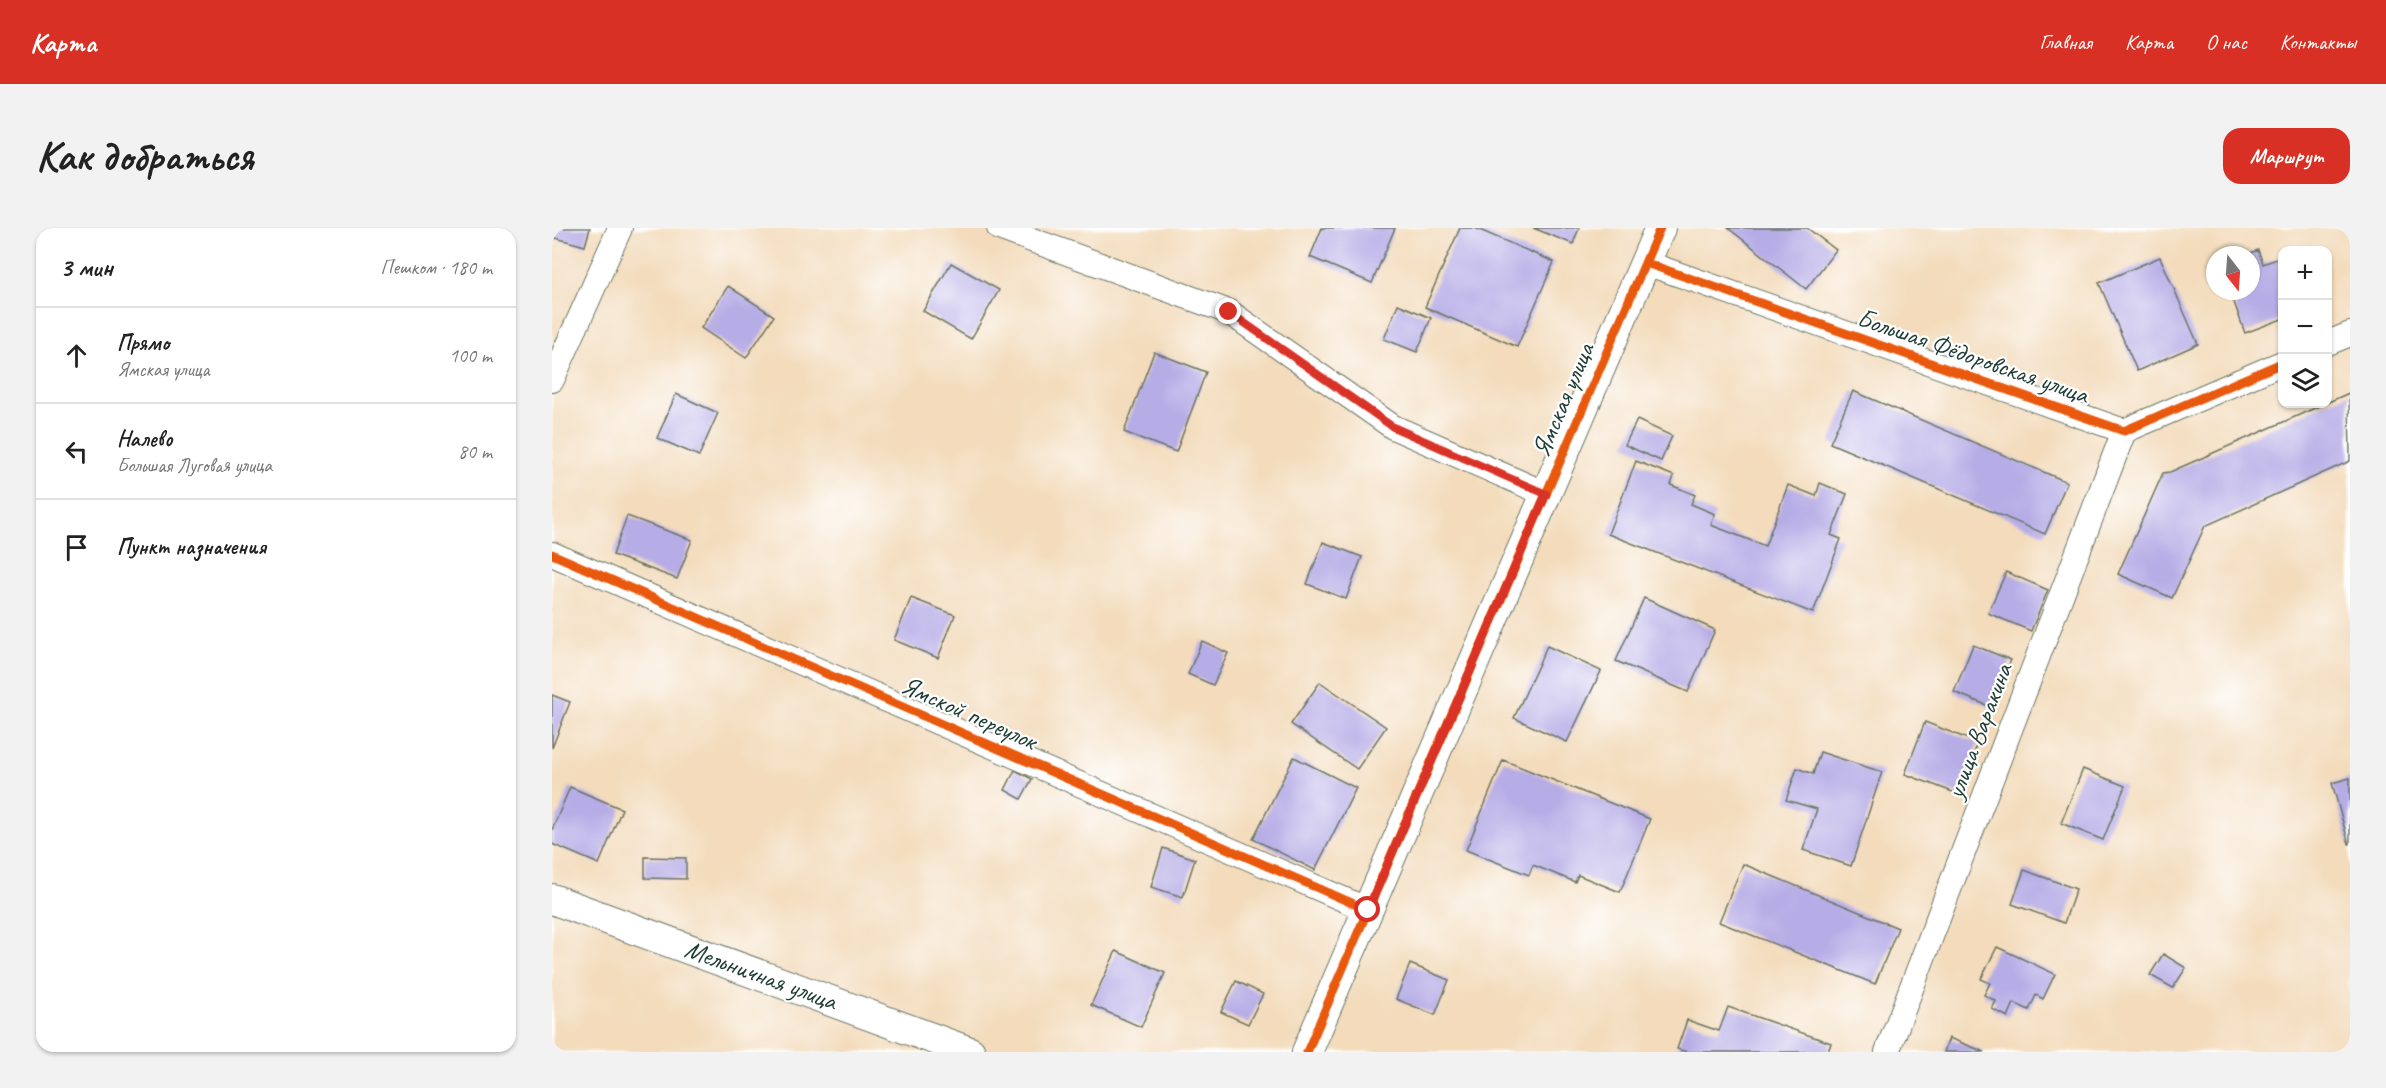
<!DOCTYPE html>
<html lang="ru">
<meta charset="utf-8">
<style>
body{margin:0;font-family:Caveat,sans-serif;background:#f2f2f2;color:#222}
.controls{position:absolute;right:18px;top:18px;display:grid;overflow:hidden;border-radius:12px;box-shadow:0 2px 4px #0004}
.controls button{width:54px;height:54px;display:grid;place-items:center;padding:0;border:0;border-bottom:2px solid #e0e0e0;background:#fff;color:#222;font:30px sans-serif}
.compass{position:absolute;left:1654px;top:18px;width:54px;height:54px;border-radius:50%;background:#fff;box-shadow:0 2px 4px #0004;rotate:163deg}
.stop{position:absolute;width:18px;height:18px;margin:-14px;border:4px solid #d93025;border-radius:50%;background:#fff}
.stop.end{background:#d93025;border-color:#fff;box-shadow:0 2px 6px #0008}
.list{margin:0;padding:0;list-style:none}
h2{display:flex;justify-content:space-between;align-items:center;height:78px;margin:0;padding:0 24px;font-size:26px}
h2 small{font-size:20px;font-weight:400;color:#767676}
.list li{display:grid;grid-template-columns:39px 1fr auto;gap:18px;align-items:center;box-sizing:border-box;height:96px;padding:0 24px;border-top:2px solid #e0e0e0}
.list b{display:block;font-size:22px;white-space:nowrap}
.list p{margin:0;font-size:20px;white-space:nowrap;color:#767676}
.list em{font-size:20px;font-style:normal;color:#767676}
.icon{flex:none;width:33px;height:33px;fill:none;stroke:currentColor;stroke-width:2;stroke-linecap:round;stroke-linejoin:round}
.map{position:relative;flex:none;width:1798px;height:824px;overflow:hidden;border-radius:18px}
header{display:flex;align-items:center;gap:36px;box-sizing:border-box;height:84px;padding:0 30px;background:#d93025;color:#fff}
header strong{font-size:28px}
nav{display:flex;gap:33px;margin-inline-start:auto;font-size:21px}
.intro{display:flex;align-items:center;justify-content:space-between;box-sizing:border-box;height:144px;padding:0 36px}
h1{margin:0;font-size:42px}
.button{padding:15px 27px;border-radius:18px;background:#d93025;color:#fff;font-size:21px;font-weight:700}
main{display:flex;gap:36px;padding:0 36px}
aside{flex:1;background:#fff;border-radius:18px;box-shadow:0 2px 4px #0004}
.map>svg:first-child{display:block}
.building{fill:#b6ace6}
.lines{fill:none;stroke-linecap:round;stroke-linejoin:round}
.minor-casing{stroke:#697463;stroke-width:26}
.tertiary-casing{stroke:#697463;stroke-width:32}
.minor{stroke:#fff;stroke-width:24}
.tertiary{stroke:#fff;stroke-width:30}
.cycleway-casing{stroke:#fff;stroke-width:13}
.cycleway{stroke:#e8590c;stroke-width:9}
.route{stroke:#d93025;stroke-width:8}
.labels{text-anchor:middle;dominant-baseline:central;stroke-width:4.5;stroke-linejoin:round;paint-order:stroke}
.street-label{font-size:26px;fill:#1f3d34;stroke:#fff}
</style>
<header>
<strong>Карта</strong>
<nav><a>Главная</a><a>Карта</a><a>О нас</a><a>Контакты</a></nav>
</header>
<div class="intro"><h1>Как добраться</h1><a class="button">Маршрут</a></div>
<main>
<aside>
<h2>3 мин<small>Пешком · 180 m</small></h2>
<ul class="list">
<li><svg class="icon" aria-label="ahead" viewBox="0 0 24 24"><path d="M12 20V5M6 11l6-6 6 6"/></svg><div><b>Прямо</b><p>Ямская улица</p></div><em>100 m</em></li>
<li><svg class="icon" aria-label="left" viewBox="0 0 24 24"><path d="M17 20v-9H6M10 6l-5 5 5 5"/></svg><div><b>Налево</b><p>Большая Луговая улица</p></div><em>80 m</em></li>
<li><svg class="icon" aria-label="arrive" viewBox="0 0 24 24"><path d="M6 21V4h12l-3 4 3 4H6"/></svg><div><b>Пункт назначения</b></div></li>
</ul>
</aside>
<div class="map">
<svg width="1798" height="824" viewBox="0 0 1798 824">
<rect width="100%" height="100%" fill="#fff"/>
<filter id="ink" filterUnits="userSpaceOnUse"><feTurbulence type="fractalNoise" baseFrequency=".0167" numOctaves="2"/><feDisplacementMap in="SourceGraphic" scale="12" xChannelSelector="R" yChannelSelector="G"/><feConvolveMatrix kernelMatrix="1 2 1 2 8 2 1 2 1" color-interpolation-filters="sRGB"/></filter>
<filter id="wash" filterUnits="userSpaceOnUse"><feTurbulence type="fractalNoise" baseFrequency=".008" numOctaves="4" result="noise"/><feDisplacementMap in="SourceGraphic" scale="24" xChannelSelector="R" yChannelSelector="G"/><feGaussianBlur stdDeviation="1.35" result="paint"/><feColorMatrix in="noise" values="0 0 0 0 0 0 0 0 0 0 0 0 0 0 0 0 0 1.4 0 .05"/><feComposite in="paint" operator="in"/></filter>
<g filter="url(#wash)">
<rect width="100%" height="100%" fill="#f3dbbb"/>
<g id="blocks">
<g class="building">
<polygon points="0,0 38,0 33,18 0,9"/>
<polygon points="770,0 843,0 820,55 758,29"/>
<polygon points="908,0 923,0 1002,34 965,119 873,79"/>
<polygon points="981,0 1027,0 1021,16"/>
<polygon points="1176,0 1255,0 1284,22 1254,61"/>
<polygon points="1706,22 1711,36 1730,29 1730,91 1693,105 1678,63 1699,63 1699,27 1694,27"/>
<polygon points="1608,29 1646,116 1585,143 1547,55"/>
<polygon points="399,35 447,62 419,111 371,83"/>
<polygon points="176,58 222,88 194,130 149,100"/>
<polygon points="846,76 879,90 865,124 832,111"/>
<polygon points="602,124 654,144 624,224 572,204"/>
<polygon points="1301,163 1515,254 1493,306 1278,215"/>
<polygon points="1797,165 1798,233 1653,298 1620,370 1566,346 1611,245 1618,244"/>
<polygon points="124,166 166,185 147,228 105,210"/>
<polygon points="1085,192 1120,208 1109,233 1073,217"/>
<polygon points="1084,233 1122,248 1119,257 1143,267 1139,276 1163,286 1159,297 1213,318 1236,257 1264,268 1268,255 1295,266 1279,307 1289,311 1261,385 1056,306"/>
<polygon points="75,288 140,312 125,351 61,327"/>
<polygon points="771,314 810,329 794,371 755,356"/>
<polygon points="1454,344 1496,362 1479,403 1436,385"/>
<polygon points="359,370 403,387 386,430 342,412"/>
<polygon points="1092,370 1163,402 1136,464 1064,433"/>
<polygon points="650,413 676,425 661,457 636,446"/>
<polygon points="1421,417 1459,432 1439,479 1402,464"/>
<polygon points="995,418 1049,443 1015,514 962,490"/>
<polygon points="768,454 834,499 805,541 739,496"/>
<polygon points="0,467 18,474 0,520"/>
<polygon points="1373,494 1426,515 1406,566 1353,546"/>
<polygon points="1268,524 1330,544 1299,638 1251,622 1265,581 1234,572 1245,540 1261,546"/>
<polygon points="742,529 804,560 763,642 701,611"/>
<polygon points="951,532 1098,591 1068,664 1026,647 1023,654 981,637 977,647 914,622"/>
<polygon points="1531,541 1573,558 1551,612 1509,595"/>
<polygon points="463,542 480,551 469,571 453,562"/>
<polygon points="1798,550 1798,616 1797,616 1780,555"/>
<polygon points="18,559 70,581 47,636 0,616 0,602"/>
<polygon points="611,620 643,631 631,669 599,659"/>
<polygon points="93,629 134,630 134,651 93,650"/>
<polygon points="1191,636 1346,700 1323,756 1167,694"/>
<polygon points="1472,642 1524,661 1512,695 1460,676"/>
<polygon points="1445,719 1503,746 1491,771 1484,767 1477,782 1462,775 1456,789 1440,781 1444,773 1432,767 1438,755 1429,751"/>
<polygon points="564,723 613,745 589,799 539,777"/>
<polygon points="1611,726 1634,740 1621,760 1598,747"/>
<polygon points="858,736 897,752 883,787 844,771"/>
<polygon points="684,753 711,766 696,796 669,784"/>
<polygon points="1176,779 1279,815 1276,824 1135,824 1125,821 1135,792 1167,803"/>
<polygon points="1397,810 1433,824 1392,824"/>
</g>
</g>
</g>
<g filter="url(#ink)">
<use href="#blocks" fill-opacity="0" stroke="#697463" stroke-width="1.5"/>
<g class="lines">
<g class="minor-casing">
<g id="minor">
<polyline points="447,0 677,84 841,199 994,266"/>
<polyline points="1094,35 1572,203 1730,135"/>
<polyline points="1776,115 1798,106"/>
<polyline points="0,152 68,0"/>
<polyline points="0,326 816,682"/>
<polyline points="1335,824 1572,203"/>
</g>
</g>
<g class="tertiary-casing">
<g id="tertiary">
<polyline points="0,671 418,824"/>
<polyline points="755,824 1108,0"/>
</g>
</g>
<use href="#minor" class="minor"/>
<use href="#tertiary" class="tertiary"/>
<g class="cycleway-casing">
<g id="cycleway">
<polyline points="1094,35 1572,203 1730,135"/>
<polyline points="0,326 816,682"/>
<polyline points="755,824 1108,0"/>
</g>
</g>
<use href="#cycleway" class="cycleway"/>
</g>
</g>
<g class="lines" filter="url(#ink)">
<polyline class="route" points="677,84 841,199 994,266 816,682"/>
</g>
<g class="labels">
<g class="street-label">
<text transform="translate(1421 128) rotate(19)">Большая Фёдоровская улица</text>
<text transform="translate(1011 172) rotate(-67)">Ямская улица</text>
<text transform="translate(417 485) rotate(24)">Ямской переулок</text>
<text transform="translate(1427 503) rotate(-69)">улица Варакина</text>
<text transform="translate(209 747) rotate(20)">Мельничная улица</text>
</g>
</g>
</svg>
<div class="controls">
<button>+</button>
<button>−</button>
<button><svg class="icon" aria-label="layers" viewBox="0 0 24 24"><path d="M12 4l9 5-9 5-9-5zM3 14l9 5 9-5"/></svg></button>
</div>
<svg class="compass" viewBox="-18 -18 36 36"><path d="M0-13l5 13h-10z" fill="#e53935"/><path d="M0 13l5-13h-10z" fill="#767676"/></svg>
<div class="stop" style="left:816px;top:682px"></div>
<div class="stop end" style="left:677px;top:84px"></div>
</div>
</main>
